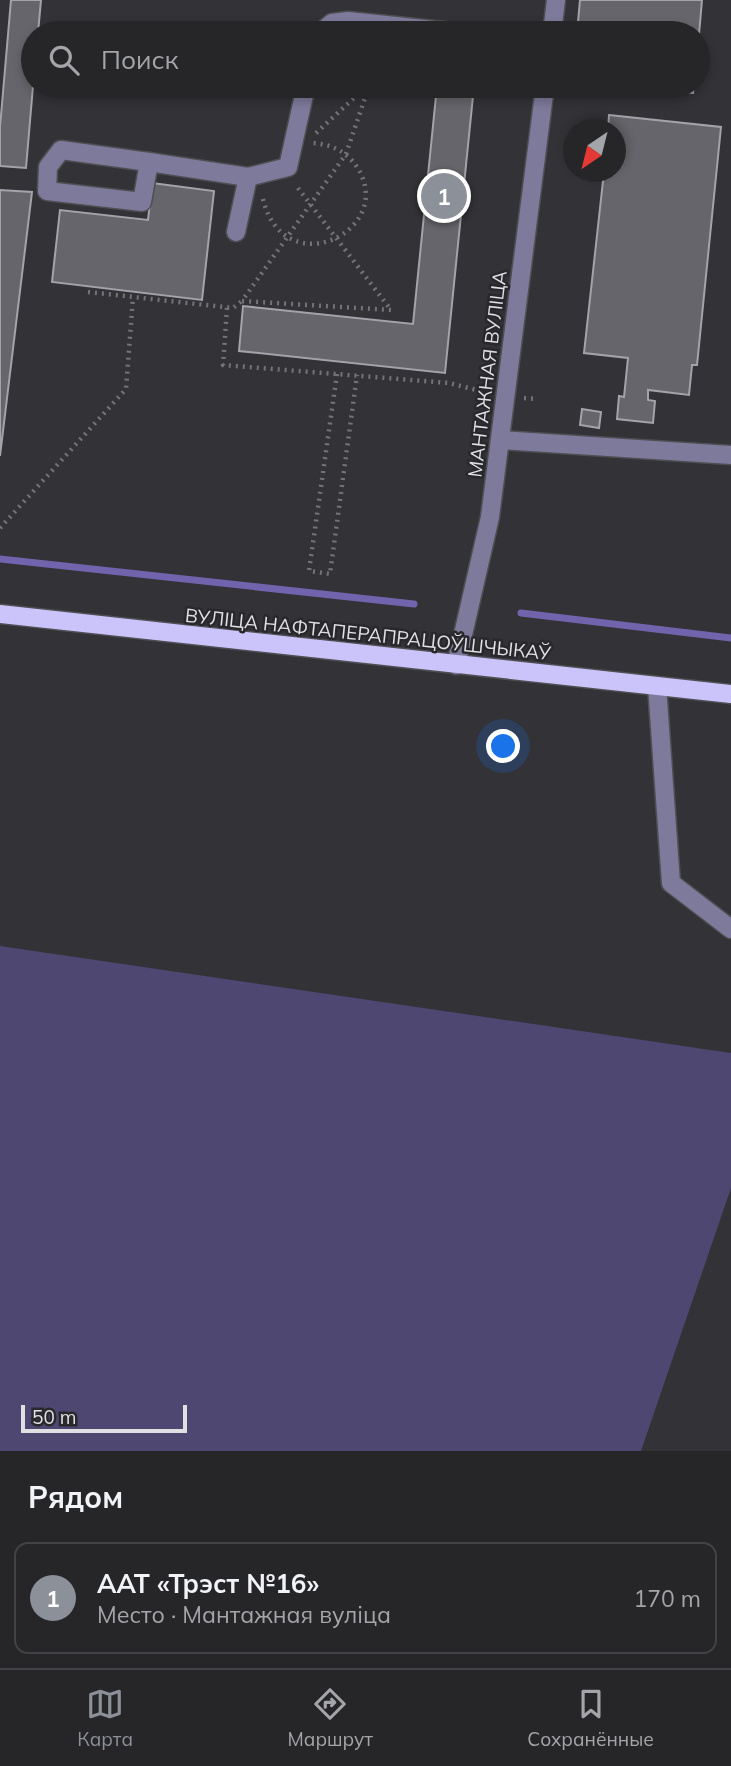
<!DOCTYPE html>
<html lang="ru">
<meta charset="utf-8">
<style>
body{margin:0;font-family:Mulish,sans-serif;background:#323235;color:#f1f3f6}
.compass{position:absolute;left:563px;top:119px;width:63px;height:63px;border-radius:50%;background:#262629;box-shadow:0 4px 10px #0003;rotate:215deg}
.scale{position:absolute;left:21px;bottom:18px;width:166px;box-sizing:border-box;padding-left:7px;border:4px solid #e0e0e3;border-top:0;font-size:19px;line-height:24px;white-space:nowrap;color:#e0e0e3;-webkit-text-stroke:5px #28282d;paint-order:stroke}
.you{position:absolute;left:504px;top:747px;width:24px;height:24px;margin:-18px;border:5px solid #fff;border-radius:50%;background:#1a73e8;box-shadow:0 0 0 10px #1a73e833}
.badge{display:grid;place-items:center;width:46px;height:46px;border-radius:50%;background:#8c9099;color:#fff;font-size:23px;font-weight:700}
.pin{position:absolute;translate:-50% -50%;border:4px solid #fff;box-shadow:0 2px 7px #0006}
.list{margin:0;padding:0;list-style:none}
h2{display:flex;justify-content:space-between;align-items:center;height:91px;margin:0;padding:0 28px;font-size:30px}
h2 small{font-size:23px;font-weight:400;color:#a4a5a8}
.list li{display:grid;grid-template-columns:46px 1fr auto;gap:21px;align-items:center;box-sizing:border-box;height:112px;margin:0 14px 14px;padding:0 14px;border:2px solid #424346;border-radius:14px}
.list b{display:block;font-size:26px;white-space:nowrap}
.list p{margin:0;font-size:23px;white-space:nowrap;color:#a4a5a8}
.list em{font-size:23px;font-style:normal;color:#a4a5a8}
.icon{flex:none;width:38px;height:38px;fill:none;stroke:currentColor;stroke-width:2;stroke-linecap:round;stroke-linejoin:round}
.map{position:relative;flex:none;width:731px;height:1451px;overflow:hidden}
.search{position:absolute;background:#262629;box-shadow:0 4px 10px #0003;left:21px;right:21px;top:21px;height:77px;display:flex;align-items:center;gap:18px;box-sizing:border-box;padding:0 24px;border-radius:38px;color:#a4a5a8;font-size:26px}
.sheet{height:217px;background:#262629}
nav{display:flex;justify-content:space-around;align-items:center;box-sizing:border-box;height:98px;border-top:2px solid #424346;background:#262629;font-size:19px;color:#a4a5a8}
nav a{display:grid;justify-items:center;gap:4px}
nav .on{color:#8c9099}
.map>svg:first-child{display:block}
.green{fill:#4d4771}
.lines{fill:none;stroke-linecap:round;stroke-linejoin:round}
.stream{stroke:#7164ac;stroke-width:7}
.building{fill:#66656b;stroke:#a4a3aa;stroke-width:2}
.minor-casing{stroke:#4e4e53;stroke-width:21}
.major-casing{stroke:#4e4e53;stroke-width:21}
.path{stroke:#747478;stroke-width:4.5;stroke-dasharray:2 5;stroke-linecap:butt}
.minor{stroke:#7e7a9b;stroke-width:18}
.major{stroke:#cac4fa;stroke-width:18}
.labels{text-anchor:middle;dominant-baseline:central;stroke-width:5;stroke-linejoin:round;paint-order:stroke}
.street-label{font-size:19px;fill:#e0e0e3;stroke:#28282d}
</style>
<div class="map">
<svg width="731" height="1451" viewBox="0 0 731 1451">
<rect width="100%" height="100%" fill="#323237"/>
<polygon class="green" points="0,946 731,1053 731,1188 641,1451 0,1451"/>
<g class="lines">
<g class="stream">
<polyline points="0,559 414,604"/>
<polyline points="521,613 731,638"/>
</g>
</g>
<g class="building">
<polygon points="11,0 41,0 38,33 33,33 33,86 26,168 0,166 0,127"/>
<polygon points="580,0 702,0 698,46 698,33 577,33"/>
<polygon points="437,86 474,86 445,373 239,351 243,306 413,324"/>
<polygon points="625,86 694,86 693,93"/>
<polygon points="609,115 721,127 697,365 692,365 689,395 648,390 648,400 655,401 653,423 617,419 619,396 624,397 628,358 584,353 604,172 616,172 616,130 608,130"/>
<polygon points="152,183 214,191 202,300 52,282 60,210 148,220"/>
<polygon points="0,190 32,192 0,456"/>
<polygon points="582,409 601,412 599,428 580,425"/>
</g>
<g class="lines">
<g class="minor-casing">
<g id="minor">
<polyline points="320,33 332,23 348,21 463,33"/>
<polyline points="552,33 556,0"/>
<polygon points="61,150 149,162 142,202 47,191 48,167"/>
<polyline points="149,162 248,177 288,167 306,86"/>
<polyline points="236,232 248,177"/>
<polyline points="500,440 731,455"/>
<polyline points="456,665 490,517 545,86"/>
<polyline points="657,686 671,883 731,929"/>
</g>
</g>
<g class="major-casing">
<polyline id="major" points="0,614 731,694"/>
</g>
<g class="path">
<polyline points="369,86 346,154 242,301 391,310"/>
<polyline points="316,133 367,86"/>
<polyline points="298,188 391,310"/>
<path d="M263,199C284,286 398,230 357,167C346,151 331,144 312,143"/>
<polyline points="88,292 233,308 242,301"/>
<polyline points="227,308 223,365 449,383 488,393"/>
<polyline points="337,374 309,571 330,574 357,375"/>
<polyline points="524,398 537,399"/>
<polyline points="0,528 126,389 133,297"/>
</g>
<use href="#minor" class="minor"/>
<use href="#major" class="major"/>
</g>
<g class="labels">
<g class="street-label">
<text transform="translate(487 374) rotate(-83)">МАНТАЖНАЯ ВУЛІЦА</text>
<text transform="translate(368 634) rotate(6)">ВУЛІЦА НАФТАПЕРАПРАЦОЎШЧЫКАЎ</text>
</g>
</g>
</svg>
<svg class="compass" viewBox="-18 -18 36 36"><path d="M0-13l5 13h-10z" fill="#e53935"/><path d="M0 13l5-13h-10z" fill="#a4a5a8"/></svg>
<div class="scale">50 m</div>
<div class="you"></div>
<div class="pin badge" style="left:444px;top:196px">1</div>
<div class="search"><svg class="icon" aria-label="search" viewBox="0 0 24 24"><circle cx="10" cy="10" r="6"/><path d="M15 15l6 6"/></svg>Поиск</div>
</div>
<section class="sheet">
<h2>Рядом<small></small></h2>
<ul class="list">
<li><span class="badge">1</span><div><b>ААТ «Трэст №16»</b><p>Место · Мантажная вуліца</p></div><em>170 m</em></li>
</ul>
</section>
<nav>
<a class="on"><svg class="icon" aria-label="map" viewBox="0 0 24 24"><path d="M3 6l6-2 6 2 6-2v14l-6 2-6-2-6 2zM9 4v14M15 6v14"/></svg>Карта</a>
<a><svg class="icon" aria-label="directions" viewBox="0 0 24 24"><path d="M12 3l9 9-9 9-9-9zM9 14v-3h6M13 9l2 2-2 2"/></svg>Маршрут</a>
<a><svg class="icon" aria-label="saved" viewBox="0 0 24 24"><path d="M7 4h10v16l-5-4-5 4z"/></svg>Сохранённые</a>
</nav>
